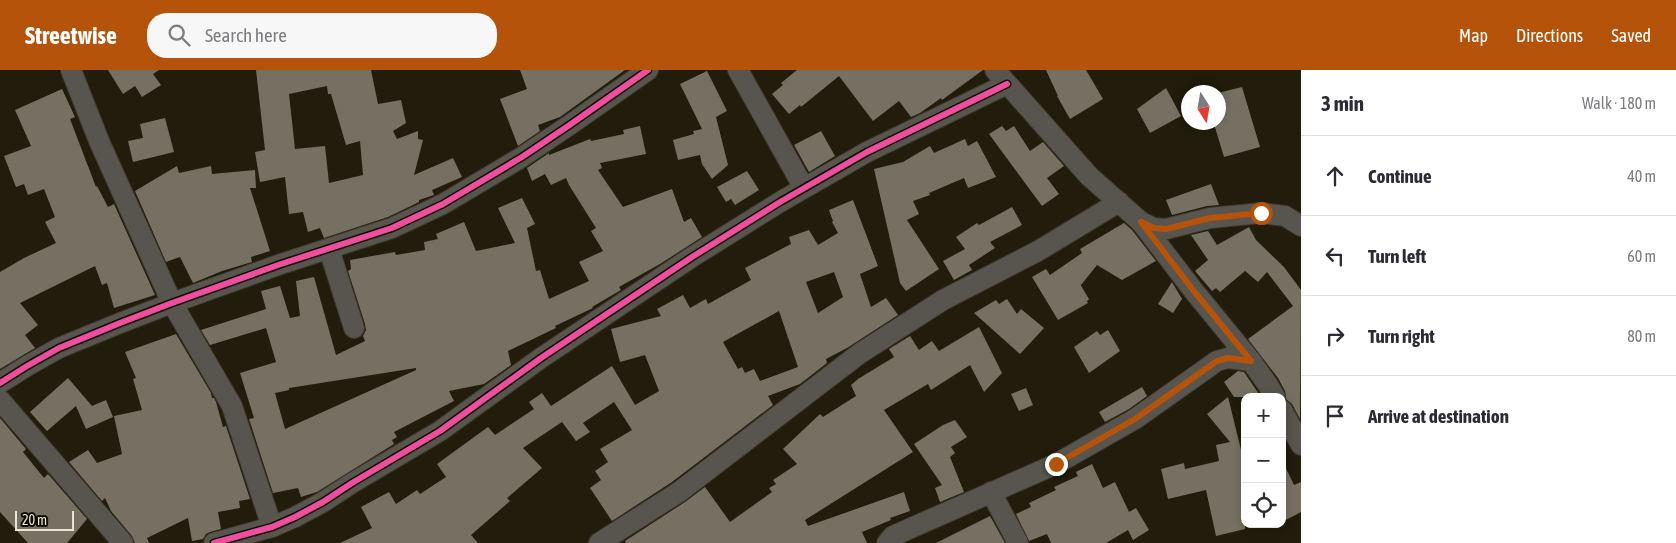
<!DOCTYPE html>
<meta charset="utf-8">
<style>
body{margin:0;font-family:"Asap Condensed",sans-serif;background:#f7f7f7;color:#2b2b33}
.controls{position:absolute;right:15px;bottom:15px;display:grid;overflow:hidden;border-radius:10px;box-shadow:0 2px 8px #0003}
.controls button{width:45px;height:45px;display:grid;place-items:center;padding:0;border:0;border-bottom:1px solid #e1e1e2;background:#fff;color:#2b2b33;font:25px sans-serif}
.compass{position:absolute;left:1181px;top:15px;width:45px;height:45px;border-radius:50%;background:#fff;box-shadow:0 2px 8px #0003;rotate:169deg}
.scale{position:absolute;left:15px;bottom:12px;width:59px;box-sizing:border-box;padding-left:5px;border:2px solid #eae6d4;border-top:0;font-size:14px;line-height:18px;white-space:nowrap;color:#eae6d4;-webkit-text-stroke:4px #0f0b02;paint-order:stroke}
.stop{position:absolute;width:15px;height:15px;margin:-11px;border:4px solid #b45309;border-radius:50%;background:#fff}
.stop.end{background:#b45309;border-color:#fff;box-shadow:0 1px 5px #0008}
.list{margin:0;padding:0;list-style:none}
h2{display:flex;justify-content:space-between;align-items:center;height:65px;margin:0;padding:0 20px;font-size:21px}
h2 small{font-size:16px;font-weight:400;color:#7c7c81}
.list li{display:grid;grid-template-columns:32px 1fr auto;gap:15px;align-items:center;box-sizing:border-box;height:80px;padding:0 20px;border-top:1px solid #e1e1e2}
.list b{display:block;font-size:19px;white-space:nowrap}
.list em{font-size:16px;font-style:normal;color:#7c7c81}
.icon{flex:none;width:28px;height:28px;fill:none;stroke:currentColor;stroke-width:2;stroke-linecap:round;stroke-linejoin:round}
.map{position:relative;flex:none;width:1301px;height:473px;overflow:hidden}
header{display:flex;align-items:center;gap:30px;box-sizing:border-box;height:70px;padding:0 25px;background:#b45309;color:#fff}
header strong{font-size:24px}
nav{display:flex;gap:28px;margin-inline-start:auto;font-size:18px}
.search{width:350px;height:45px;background:#f7f7f7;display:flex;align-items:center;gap:12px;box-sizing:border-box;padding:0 18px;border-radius:20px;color:#7c7c81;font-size:19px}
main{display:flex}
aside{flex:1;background:#fff}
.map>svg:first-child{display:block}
.building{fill:#767062;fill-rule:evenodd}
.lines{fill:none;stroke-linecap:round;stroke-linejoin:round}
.minor-casing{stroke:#3b3729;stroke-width:22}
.minor{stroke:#57554d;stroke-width:20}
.cycleway-casing{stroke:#0f0b02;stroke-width:9}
.cycleway{stroke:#ef4d9e;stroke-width:6}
.route{stroke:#b45309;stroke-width:6}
</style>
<header>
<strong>Streetwise</strong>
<div class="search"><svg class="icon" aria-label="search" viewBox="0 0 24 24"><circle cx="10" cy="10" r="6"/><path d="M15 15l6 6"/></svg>Search here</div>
<nav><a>Map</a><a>Directions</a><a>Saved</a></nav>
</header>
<main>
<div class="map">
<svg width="1301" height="473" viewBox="0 0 1301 473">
<rect width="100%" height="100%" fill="#211c0b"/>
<g class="building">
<polygon points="108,0 159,0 153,4 161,15 142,27 135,16 123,24"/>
<path d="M256,0H371L378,34L401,30L406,53L393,61L397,69L418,61V69L423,70L414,105L453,88L462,107L432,120L434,125L419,130V132L388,147L324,168L320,158L308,162L303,142L289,144L285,107L260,112L255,82L265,80ZM327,16L328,24H331L346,75L360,71L363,105L329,113L325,76L295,79L289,24Z"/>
<polygon points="520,0 625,0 560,47 538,55 540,61 518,76 500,29 527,19"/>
<polygon points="797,0 983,0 942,30 941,28 920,43 911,47 899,31 873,51 839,6 801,37 800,35 789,44 772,24 783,15 781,13"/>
<polygon points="1046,0 1086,0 1103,29 1070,49 1057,26 1058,26"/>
<polygon points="707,1 727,41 716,47 728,95 712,109 702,94 700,85 678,90 673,70 694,64 693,61 702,59 680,14"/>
<polygon points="1242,17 1260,77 1224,87 1214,54 1218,53 1218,23"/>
<polygon points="1166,18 1181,46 1150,63 1137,39"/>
<polygon points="62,19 75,47 70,49 96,117 97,116 108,137 114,134 155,225 114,238 107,213 102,215 95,196 20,233 38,255 25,265 35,278 0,299 0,202 24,188 56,173 45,152 55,147 44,119 28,125 24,114 16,117 4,86 31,76 15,40"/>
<polygon points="165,48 174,82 133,92 128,71 143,68 140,54"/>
<path d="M640,56L646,84L600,93L602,98L598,100L623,137L672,119L684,152L691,148L702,167L660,194L619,217L621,220L592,237L593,238L555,256L556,258L508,281L511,295L484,314L449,321L454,331L394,362L397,367L392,370L394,374L317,422L301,427L298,418L273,423L249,349L254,348L240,303L276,292L266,258L210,275L201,260L266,239L261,221L280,216L290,248L300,246L296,211L314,207L336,285L365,271L363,266L366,260L365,254L348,201L351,199L350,190L395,182L396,185L425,180L424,172L438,169L436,164L464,152L476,181L515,173L498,138L522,128L535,154L527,158L536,201L540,200L549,229L589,211L579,192L603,181L591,161L596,158L569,115L566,108L551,115L545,104L532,111L527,98L549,83V85L590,69L591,71L624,64L623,60ZM416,298V300L285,359L275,323L289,320V318Z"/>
<polygon points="1002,56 1006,61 1014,56 1030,81 1043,72 1064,96 1047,108 1059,124 1042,136 989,64"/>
<polygon points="821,61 835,86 809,102 794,75"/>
<polygon points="965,69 968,76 977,71 996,107 968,118 964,108 929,123 930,125 913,131 919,144 907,150 939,199 906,221 900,213 874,99 903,92 930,76 934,83"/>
<polygon points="177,96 179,103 211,96 212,104 255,100 256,118 250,118 270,181 251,187 252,192 222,201 193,213 180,187 166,192 135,121"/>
<polygon points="747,101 759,120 735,135 731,129 726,132 717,117"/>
<polygon points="1211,114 1219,135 1207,136 1172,145 1166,130"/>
<path d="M853,130L878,196L860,204L871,237L886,228L898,245L847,278L826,289L827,293L800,314L768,326L773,335L672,412L612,451L590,418L601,410L595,401L608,392L600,379L632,360L614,332L583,353L590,362L576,371L562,352L523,378L542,398L507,428L510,431L471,465L478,473H340L372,458L361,437L389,422L396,434L417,420L420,424L446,407L437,394L488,357L495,365L534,339L529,332L542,323L551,336L612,296L635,335L659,321L645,285L620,292L611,259L661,246L657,239L683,225L690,238L706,229L708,234L751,210L745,198L791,174L789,167L809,160L818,175L838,163L832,152L833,151L829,140ZM834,202L843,227L818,243L806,212ZM779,241L798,297L760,311L754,299L745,303L742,297L738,299L723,272Z"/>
<polygon points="1012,137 1022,155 990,172 995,178 969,195 972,200 954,210 943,191 965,179 956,167 977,153 979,155"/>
<polygon points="1124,153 1132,160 1156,191 1122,210 1097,195 1081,215 1080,214 1089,229 1087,231 1088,233 1058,250 1032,207 1046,199 1050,205 1082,183 1080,179"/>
<polygon points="1249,157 1256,170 1284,197 1301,220 1300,349 1292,334 1286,329 1285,321 1278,308 1248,269 1293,236 1267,202 1258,212 1245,201 1220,222 1216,218 1212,221 1195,201 1208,190 1191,165 1208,161 1217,175"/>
<polygon points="1172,212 1182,229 1173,243 1158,234"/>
<polygon points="1007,229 1017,244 1021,239 1044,258 1020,284 974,243 996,230 999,234"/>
<polygon points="979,257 1002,303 984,322 970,295 931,320 928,314 884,340 913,382 805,450 808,456 904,422 910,441 890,448 891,450 862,462 867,473 626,473 625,471 685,432 705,417 730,452 772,422 769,418 776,414 773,410 797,394 783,379 820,344 823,347 856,326 851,315 858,309 894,287 889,279 910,266 919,280 932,271 939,281"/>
<polygon points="1108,260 1120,281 1089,303 1074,277 1097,261 1100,265"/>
<polygon points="176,264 211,323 212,328 214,328 216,332 223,357 226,356 250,429 239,431 240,438 218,442 221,459 210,462 206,464 203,469 192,471 188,448 147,468 149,473 135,473 132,466 111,441 105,428 102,431 69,392 88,380 97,393 122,384 114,346 142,340 133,309 136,308 125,282"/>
<polygon points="1238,301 1244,302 1261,327 1234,327 1224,312"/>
<polygon points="68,308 92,336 106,330 113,347 86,359 76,336 47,361 30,342"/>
<polygon points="1142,317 1147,326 1129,339 1105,352 1099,342"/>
<polygon points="1026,318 1033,335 1019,341 1011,324"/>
<polygon points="1228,327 1245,396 1245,459 1216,466 1206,420 1168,429 1161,399 1184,393 1185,399 1219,391 1216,375 1230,372 1207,344"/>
<polygon points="0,348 26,379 23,382 44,408 48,404 87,449 67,473 28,473 0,442"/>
<polygon points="955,350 967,367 951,377 955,383 950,387 964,422 940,432 935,418 942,415 914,374 943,355"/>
<polygon points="1282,390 1294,415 1301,412 1301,442 1282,452"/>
<polygon points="1092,394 1103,418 1115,412 1129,442 1136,438 1149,460 1133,470 1128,460 1106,473 1051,473 1047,464 1029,471 1016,444 1031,437 1029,433 1056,420 1054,417 1078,406 1076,402"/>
<polygon points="990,446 1005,473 936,473"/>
</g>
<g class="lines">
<g class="minor-casing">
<g id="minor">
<polyline points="71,0 99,71 172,233 232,336 272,457"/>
<polyline points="738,0 804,118"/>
<polyline points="995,0 1089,106 1141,152 1154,158 1166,159 1210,148 1261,143 1285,146 1301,156"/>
<polyline points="1141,152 1193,220 1251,291"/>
<polyline points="329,179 354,258"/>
<polyline points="0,313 27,296 59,278 120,253 172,233 281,194 392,158 443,134 522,87 571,54 648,0"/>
<polyline points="0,330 123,473"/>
<polyline points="1282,340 1301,375"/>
<polyline points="991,422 1018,473"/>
<polyline points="214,473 272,457 295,447 323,432 352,413 440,361 541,288 692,187 780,132 867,82 1007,14"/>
<polyline points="599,473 679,422 859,284 943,230 1038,181 1119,132"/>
<polyline points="887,473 893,466 1056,394 1135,349 1217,291 1228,288 1251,291 1268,315 1275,327"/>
</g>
</g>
<use href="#minor" class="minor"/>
<g class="cycleway-casing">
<g id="cycleway">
<polyline points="0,313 27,296 59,278 120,253 172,233 281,194 392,158 443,134 522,87 571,54 648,0"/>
<polyline points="214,473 272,457 295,447 323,432 352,413 440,361 541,288 692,187 780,132 867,82 1007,14"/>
</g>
</g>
<use href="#cycleway" class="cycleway"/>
</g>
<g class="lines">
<polyline class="route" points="1056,394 1135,349 1217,291 1228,288 1251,291 1193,220 1141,152 1154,158 1166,159 1210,148 1261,143"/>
</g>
</svg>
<div class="controls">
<button>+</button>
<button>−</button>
<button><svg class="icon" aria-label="locate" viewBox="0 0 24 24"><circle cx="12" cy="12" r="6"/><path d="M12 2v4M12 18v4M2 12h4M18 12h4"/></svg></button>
</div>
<svg class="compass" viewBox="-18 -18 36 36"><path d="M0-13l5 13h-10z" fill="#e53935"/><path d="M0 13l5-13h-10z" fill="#7c7c81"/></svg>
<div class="scale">20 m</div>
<div class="stop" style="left:1261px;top:143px"></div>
<div class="stop end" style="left:1056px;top:394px"></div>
</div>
<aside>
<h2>3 min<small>Walk · 180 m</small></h2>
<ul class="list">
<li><svg class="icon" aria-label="ahead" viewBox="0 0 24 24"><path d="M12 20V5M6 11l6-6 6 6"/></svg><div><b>Continue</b></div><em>40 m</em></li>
<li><svg class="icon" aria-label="left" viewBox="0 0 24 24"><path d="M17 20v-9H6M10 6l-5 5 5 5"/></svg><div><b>Turn left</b></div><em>60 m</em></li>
<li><svg class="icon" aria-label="right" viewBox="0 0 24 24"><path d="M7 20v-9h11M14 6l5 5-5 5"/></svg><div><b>Turn right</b></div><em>80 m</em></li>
<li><svg class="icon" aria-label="arrive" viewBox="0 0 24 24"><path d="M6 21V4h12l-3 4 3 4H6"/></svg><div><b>Arrive at destination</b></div></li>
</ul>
</aside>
</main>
